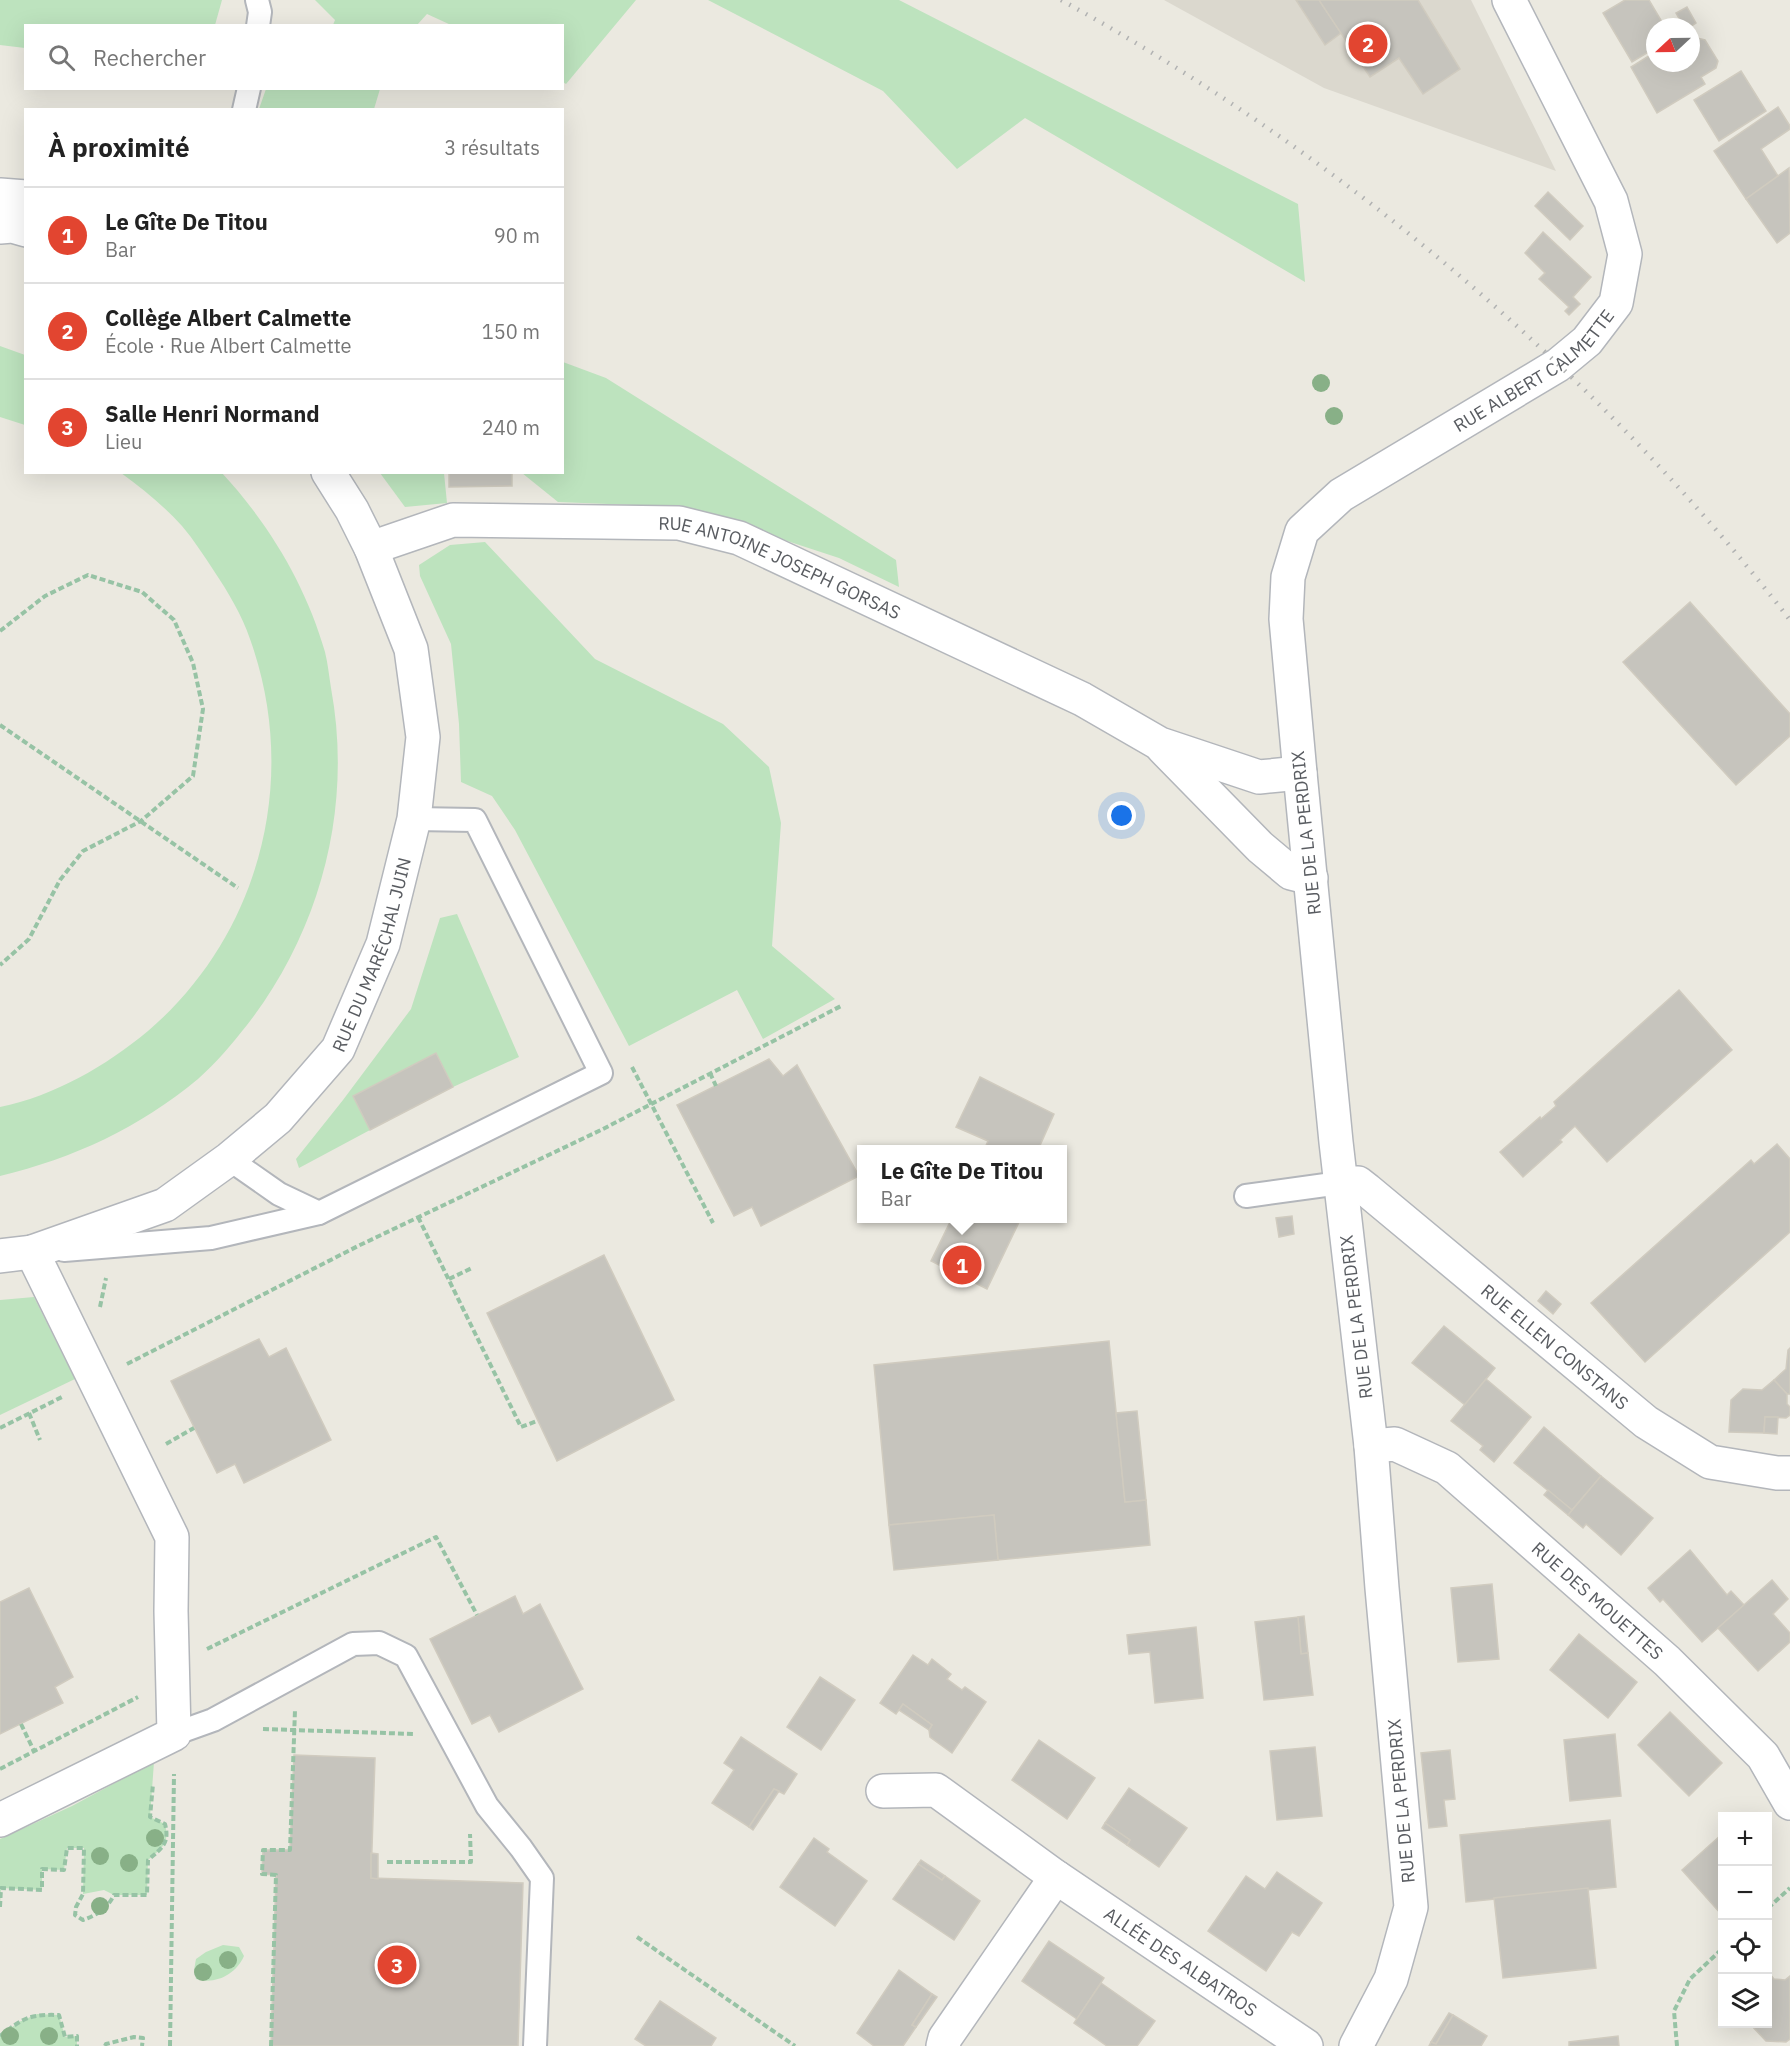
<!DOCTYPE html>
<html lang="fr">
<meta charset="utf-8">
<style>
body{margin:0;font-family:"IBM Plex Sans",sans-serif;background:#f6f6f6;color:#222}
.controls{position:absolute;right:18px;bottom:18px;display:grid;overflow:hidden;border-radius:0px;box-shadow:0 6px 24px #0002}
.controls button{width:54px;height:54px;display:grid;place-items:center;padding:0;border:0;border-bottom:2px solid #e0e0e0;background:#fff;color:#222;font:30px sans-serif}
.compass{position:absolute;left:1646px;top:18px;width:54px;height:54px;border-radius:50%;background:#fff;box-shadow:0 6px 24px #0002;rotate:248deg}
.you{position:absolute;left:1122px;top:816px;width:21px;height:21px;margin:-15px;border:4px solid #fff;border-radius:50%;background:#1a73e8;box-shadow:0 0 0 9px #1a73e833}
.badge{display:grid;place-items:center;width:39px;height:39px;border-radius:50%;background:#e24530;color:#fff;font-size:20px;font-weight:700}
.pin{position:absolute;translate:-50% -50%;border:3px solid #fff;box-shadow:0 2px 6px #0006}
.popup{position:absolute;left:857px;top:1145px;width:210px;height:78px;box-sizing:border-box;display:grid;place-content:center;border-radius:0px;background:#fff;filter:drop-shadow(0 2px 4px #0005);font-size:20px;white-space:nowrap;color:#767676}
.popup b{font-size:22px;color:#222}
.popup::after{content:'';position:absolute;left:50%;top:100%;margin-left:-12px;border:12px solid transparent;border-top-color:#fff}
.list{margin:0;padding:0;list-style:none}
h2{display:flex;justify-content:space-between;align-items:center;height:78px;margin:0;padding:0 24px;font-size:26px}
h2 small{font-size:20px;font-weight:400;color:#767676}
.list li{display:grid;grid-template-columns:39px 1fr auto;gap:18px;align-items:center;box-sizing:border-box;height:96px;padding:0 24px;border-top:2px solid #e0e0e0}
.list b{display:block;font-size:22px;white-space:nowrap}
.list p{margin:0;font-size:20px;white-space:nowrap;color:#767676}
.list em{font-size:20px;font-style:normal;color:#767676}
.icon{flex:none;width:33px;height:33px;fill:none;stroke:currentColor;stroke-width:2;stroke-linecap:round;stroke-linejoin:round}
.map{position:relative;flex:none;width:1790px;height:2046px;overflow:hidden}
.search{position:absolute;background:#fff;box-shadow:0 6px 24px #0002;left:24px;top:24px;width:540px;height:66px;display:flex;align-items:center;gap:15px;box-sizing:border-box;padding:0 21px;border-radius:0px;color:#767676;font-size:22px}
.panel{position:absolute;background:#fff;box-shadow:0 6px 24px #0002;left:24px;top:108px;width:540px;height:366px;border-radius:0px}
.map>svg:first-child{display:block}
.education{fill:#dbd8ce}
.green{fill:#bde3be}
.building{fill:#c6c4bd;stroke:#d0cbbf;stroke-width:1.5}
.lines{fill:none;stroke-linecap:round;stroke-linejoin:round}
.service-casing{stroke:#b3b6bb;stroke-width:26}
.minor-casing{stroke:#b3b6bb;stroke-width:36}
.tertiary-casing{stroke:#b3b6bb;stroke-width:36}
.path{stroke:#97c3a5;stroke-width:4;stroke-dasharray:6 3;stroke-linecap:butt}
.service{stroke:#fff;stroke-width:22}
.minor{stroke:#fff;stroke-width:33}
.tertiary{stroke:#fff;stroke-width:33}
.rail{stroke:#b1b2b2;stroke-width:4.5;stroke-dasharray:1.5 8;stroke-linecap:butt}
.tree{fill:#88b087}
.labels{text-anchor:middle;dominant-baseline:central;stroke-width:5;stroke-linejoin:round;paint-order:stroke}
.street-label{font-size:18px;fill:#595c61;stroke:#fff}
</style>
<div class="map">
<svg width="1790" height="2046" viewBox="0 0 1790 2046">
<rect width="100%" height="100%" fill="#ebe9e0"/>
<polygon class="education" points="1164,0 1471,0 1556,171 1324,88"/>
<g class="green">
<polygon points="0,0 222,0 215,25 26,26 25,48 0,45"/>
<polygon points="315,0 636,0 566,84 563,82 562,26 451,25 427,14 417,25 333,25 335,20"/>
<polygon points="708,0 899,0 1298,204 1305,282 1025,118 957,169 883,91"/>
<polygon points="266,89 266,88 380,89 374,109 259,109"/>
<polygon points="0,346 25,355 25,425 0,417"/>
<polygon points="563,362 606,378 896,560 899,587 839,558 683,507 558,502 522,473 562,472"/>
<path d="M121,473H222C269,524 306,585 325,652C328,664 329,676 331,688C353,807 321,930 247,1025C232,1044 216,1063 198,1079C139,1128 74,1158 0,1176V1107C54,1096 106,1066 148,1031C261,934 300,778 250,639C242,615 228,592 214,571C204,556 194,540 182,526C164,506 143,489 121,473Z"/>
<polygon points="380,473 444,473 447,503 405,507"/>
<polygon points="485,542 595,659 723,724 769,767 781,823 772,946 835,999 763,1039 737,990 629,1046 515,830 492,796 461,782 459,724 451,644 420,576 419,565 450,545"/>
<polygon points="457,914 519,1057 453,1087 436,1054 353,1096 370,1130 299,1168 296,1159 343,1100 411,1009 440,918"/>
<polygon points="34,1297 75,1379 0,1415 0,1300"/>
<path d="M154,1762L150,1817L165,1824C170,1843 162,1848 148,1860L147,1895H114L104,1890L83,1894L84,1848H67L64,1870L42,1869V1890L1,1888L0,1907V1839L72,1806Z"/>
<path d="M223,1945L239,1947L244,1956C236,1974 216,1985 196,1979L194,1970L196,1959L206,1952Z"/>
<polygon points="37,2014 59,2015 65,2037 77,2036 77,2046 0,2046 0,2036 19,2022"/>
</g>
<g class="building">
<polygon points="1296,0 1319,0 1341,33 1325,45"/>
<polygon points="1319,0 1418,0 1460,69 1423,94 1399,58 1370,77"/>
<polygon points="1625,0 1649,0 1665,27 1655,27 1655,48 1632,62 1603,13"/>
<polygon points="1687,7 1696,23 1690,27 1684,27 1676,13"/>
<polygon points="1697,38 1705,40 1718,61 1716,68 1701,77 1705,84 1657,113 1631,67 1655,52 1655,63 1691,63 1691,42"/>
<polygon points="1741,71 1766,111 1719,141 1694,100"/>
<polygon points="1778,107 1790,126 1790,129 1761,149 1778,176 1746,199 1714,151"/>
<polygon points="1789,168 1790,233 1777,243 1746,199"/>
<polygon points="1548,192 1583,226 1570,240 1535,206"/>
<polygon points="1543,232 1591,277 1573,297 1580,304 1569,315 1565,311 1569,307 1539,279 1545,273 1525,253"/>
<polygon points="449,472 512,472 512,486 449,487"/>
<polygon points="1690,602 1790,714 1790,736 1736,785 1623,662"/>
<polygon points="1679,990 1732,1050 1607,1162 1575,1126 1560,1140 1562,1142 1523,1177 1500,1152 1540,1117 1541,1119 1556,1106 1554,1102"/>
<polygon points="436,1053 453,1087 370,1130 353,1096"/>
<polygon points="769,1059 783,1076 797,1065 859,1176 761,1226 752,1207 734,1216 677,1105"/>
<polygon points="980,1077 1054,1114 1038,1150 984,1150 988,1141 956,1127"/>
<polygon points="1777,1144 1790,1159 1790,1232 1645,1362 1591,1303 1751,1160 1754,1164"/>
<polygon points="1292,1216 1294,1234 1279,1237 1276,1218"/>
<polygon points="952,1218 1021,1218 987,1289 931,1261"/>
<polygon points="604,1255 674,1400 557,1461 487,1313"/>
<polygon points="1546,1291 1561,1304 1553,1314 1538,1301"/>
<polygon points="1444,1326 1495,1368 1465,1405 1412,1363"/>
<polygon points="259,1339 269,1357 286,1348 331,1440 244,1483 235,1464 217,1473 171,1381"/>
<polygon points="1109,1341 1125,1502 1146,1500 1150,1545 998,1560 994,1515 889,1525 874,1365"/>
<polygon points="1790,1348 1790,1394 1787,1394 1774,1380 1786,1369 1788,1350"/>
<polygon points="1486,1379 1531,1417 1494,1462 1480,1450 1483,1446 1451,1421"/>
<polygon points="1774,1380 1787,1394 1787,1404 1790,1407 1790,1415 1786,1418 1765,1417 1764,1433 1729,1432 1731,1400 1743,1389 1762,1390"/>
<polygon points="1137,1411 1146,1500 1125,1502 1116,1413"/>
<polygon points="1765,1417 1778,1417 1777,1434 1764,1433"/>
<polygon points="1544,1427 1601,1476 1572,1510 1514,1463"/>
<polygon points="1601,1476 1653,1518 1621,1555 1586,1524 1583,1528 1568,1515"/>
<polygon points="1548,1490 1572,1510 1568,1515 1544,1495"/>
<polygon points="994,1515 998,1560 894,1570 889,1525"/>
<polygon points="1690,1550 1727,1595 1731,1591 1744,1605 1702,1642 1663,1599 1660,1602 1648,1588"/>
<polygon points="1772,1580 1788,1599 1773,1614 1790,1633 1790,1642 1758,1671 1718,1628"/>
<polygon points="1492,1584 1499,1659 1458,1662 1451,1588"/>
<polygon points="29,1588 73,1677 55,1687 63,1703 0,1734 0,1602"/>
<polygon points="515,1596 523,1614 540,1604 583,1689 499,1732 490,1715 472,1724 430,1639"/>
<polygon points="1304,1616 1308,1653 1301,1654 1298,1617"/>
<polygon points="1298,1617 1301,1654 1308,1653 1313,1695 1264,1700 1255,1622"/>
<polygon points="1196,1627 1203,1698 1155,1703 1150,1652 1129,1654 1127,1635"/>
<polygon points="1579,1634 1637,1682 1608,1718 1550,1670"/>
<polygon points="913,1655 928,1665 932,1659 951,1674 947,1679 962,1690 965,1687 986,1702 952,1753 930,1737 929,1730 932,1725 903,1704 896,1714 880,1703"/>
<polygon points="820,1677 855,1700 821,1750 787,1727"/>
<polygon points="903,1704 932,1725 929,1730 899,1710"/>
<polygon points="1670,1712 1722,1763 1689,1796 1638,1745"/>
<polygon points="1615,1734 1621,1796 1570,1801 1564,1740"/>
<polygon points="741,1737 797,1774 784,1794 774,1789 749,1827 712,1803 734,1770 724,1763"/>
<polygon points="1039,1740 1095,1778 1067,1819 1012,1780"/>
<polygon points="1315,1747 1322,1816 1277,1820 1270,1751"/>
<polygon points="1450,1750 1455,1799 1444,1800 1447,1826 1429,1828 1421,1753"/>
<polygon points="294,1755 375,1758 371,1878 523,1883 518,2046 271,2046 276,1875 262,1874 263,1850 290,1850"/>
<polygon points="1129,1788 1187,1828 1159,1867 1127,1845 1130,1840 1105,1823"/>
<polygon points="774,1789 779,1791 753,1830 749,1827"/>
<polygon points="1610,1820 1616,1887 1466,1902 1460,1835"/>
<polygon points="1105,1823 1130,1840 1127,1845 1102,1828"/>
<polygon points="1721,1835 1722,1836 1722,1915 1682,1870"/>
<polygon points="814,1838 829,1849 827,1852 867,1881 835,1926 780,1887"/>
<polygon points="371,1853 378,1854 378,1879 371,1878"/>
<polygon points="921,1860 945,1876 942,1880 918,1864"/>
<polygon points="918,1864 942,1880 945,1876 980,1901 954,1940 893,1899"/>
<polygon points="1277,1872 1322,1903 1299,1936 1292,1932 1266,1971 1208,1931 1246,1876 1265,1889"/>
<polygon points="1588,1888 1596,1968 1503,1978 1494,1898"/>
<polygon points="1049,1941 1104,1978 1077,2019 1022,1981"/>
<polygon points="899,1970 932,1994 912,2025 916,2027 903,2046 874,2046 857,2033"/>
<polygon points="1768,1972 1774,1979 1785,1980 1790,1976 1790,2039 1786,2042 1766,2041 1750,2024 1768,2024"/>
<polygon points="1101,1983 1155,2021 1137,2046 1107,2046 1074,2023"/>
<polygon points="932,1994 937,1997 916,2027 912,2025"/>
<polygon points="660,2001 716,2038 711,2046 646,2046 635,2039"/>
<polygon points="1449,2013 1453,2015 1436,2044 1431,2042"/>
<polygon points="1453,2015 1487,2036 1481,2046 1429,2046 1431,2042 1436,2044"/>
<polygon points="1618,2036 1619,2046 1569,2046 1569,2042"/>
</g>
<g class="lines">
<g class="service-casing">
<g id="service">
<polyline points="257,0 260,12 258,26"/>
<polyline points="244,110 249,88"/>
<polyline points="229,1159 279,1194 319,1213"/>
<polyline points="1246,1196 1340,1183"/>
<polyline points="64,1250 211,1238 319,1213 601,1073 475,820 414,819"/>
<polyline points="174,1734 213,1720 353,1644 379,1643 406,1656 487,1806 521,1848 542,1878 535,2046"/>
</g>
</g>
<g class="minor-casing">
<g id="minor">
<polyline points="0,195 26,197"/>
<polyline points="0,227 12,226 26,230"/>
<path id="s1" d="M371,548L453,520L679,523L739,538L1082,699L1160,744L1259,777L1300,773"/>
<polyline points="1163,748 1260,847 1291,873 1311,878"/>
<path id="s2" d="M1340,1183H1358L1367,1190L1646,1422L1710,1462L1777,1473H1790"/>
<path id="s3" d="M0,1256L32,1252L165,1205L229,1159L278,1118L338,1049L383,944L414,819L423,737L411,649L371,548L352,510L328,472"/>
<path id="s4" d="M1371,1446L1395,1444L1447,1468L1667,1661L1763,1756L1790,1803"/>
<path id="s5" d="M883,1791L936,1790L1056,1877L1306,2046"/>
<polyline points="0,1820 174,1734 171,1611 172,1537 32,1252"/>
<polyline points="943,2046 945,2038 1056,1877"/>
</g>
</g>
<g class="tertiary-casing">
<g id="tertiary">
<path id="s6" d="M1356,2046L1391,1979L1411,1907L1382,1588L1371,1446L1336,1142L1300,773L1286,619L1288,577L1302,531L1341,495L1558,365L1587,341L1616,303L1625,254L1611,201L1509,0"/>
</g>
</g>
<g class="path">
<polyline points="0,631 45,596 88,575 142,592 174,620 193,663 203,709 193,776 141,821 83,851 60,880 29,939 0,965"/>
<polyline points="0,725 238,888"/>
<polyline points="632,1067 713,1223"/>
<polyline points="710,1073 716,1086"/>
<polyline points="418,1217 521,1427 537,1421"/>
<polyline points="449,1279 472,1268"/>
<polyline points="100,1307 106,1278"/>
<polyline points="127,1364 358,1246 601,1130 843,1005"/>
<polyline points="29,1413 40,1440"/>
<polyline points="0,1428 64,1396"/>
<polyline points="166,1444 194,1428"/>
<polyline points="207,1649 436,1537 477,1615"/>
<polyline points="21,1724 34,1751"/>
<polyline points="263,1729 415,1734"/>
<polyline points="0,1769 138,1697"/>
<polyline points="387,1862 471,1862 470,1834"/>
<path d="M0,1907L1,1888L42,1890V1869L64,1870L67,1848H84L83,1894L76,1907L75,1915L83,1920C97,1915 107,1909 114,1895H147L148,1860C162,1848 170,1843 165,1824L150,1817L153,1784"/>
<polyline points="1768,1908 1790,1888"/>
<polyline points="637,1937 795,2046"/>
<path d="M0,2036C23,2018 30,2014 59,2015L65,2037L77,2036V2046"/>
<polyline points="105,2046 106,2044 134,2037 143,2038 142,2046"/>
<polyline points="170,2046 174,1774"/>
<polyline points="271,2046 276,1875 262,1874 263,1850 290,1850 295,1710"/>
<polyline points="1677,2046 1674,2011 1690,1979 1722,1949"/>
</g>
<use href="#service" class="service"/>
<use href="#minor" class="minor"/>
<use href="#tertiary" class="tertiary"/>
<path class="rail" d="M1061,0C1339,153 1595,369 1790,620"/>
</g>
<g class="tree">
<circle cx="1321" cy="383" r="9"/>
<circle cx="1334" cy="416" r="9"/>
<circle cx="155" cy="1838" r="9"/>
<circle cx="100" cy="1856" r="9"/>
<circle cx="129" cy="1863" r="9"/>
<circle cx="100" cy="1906" r="9"/>
<circle cx="228" cy="1960" r="9"/>
<circle cx="203" cy="1972" r="9"/>
<circle cx="10" cy="2036" r="9"/>
<circle cx="49" cy="2036" r="9"/>
</g>
<g class="labels">
<g class="street-label">
<text stroke="none"><textPath href="#s6" startOffset="1818">RUE ALBERT CALMETTE</textPath></text>
<text stroke="none"><textPath href="#s1" startOffset="422">RUE ANTOINE JOSEPH GORSAS</textPath></text>
<text transform="translate(1306 833) rotate(-96)">RUE DE LA PERDRIX</text>
<text stroke="none"><textPath href="#s3" startOffset="508">RUE DU MARÉCHAL JUIN</textPath></text>
<text transform="translate(1356 1317) rotate(-97)">RUE DE LA PERDRIX</text>
<text stroke="none"><textPath href="#s2" startOffset="274">RUE ELLEN CONSTANS</textPath></text>
<text stroke="none"><textPath href="#s4" startOffset="282">RUE DES MOUETTES</textPath></text>
<text transform="translate(1401 1801) rotate(-95)">RUE DE LA PERDRIX</text>
<text stroke="none"><textPath href="#s5" startOffset="352">ALLÉE DES ALBATROS</textPath></text>
</g>
</g>
</svg>
<div class="controls">
<button>+</button>
<button>−</button>
<button><svg class="icon" aria-label="locate" viewBox="0 0 24 24"><circle cx="12" cy="12" r="6"/><path d="M12 2v4M12 18v4M2 12h4M18 12h4"/></svg></button>
<button><svg class="icon" aria-label="layers" viewBox="0 0 24 24"><path d="M12 4l9 5-9 5-9-5zM3 14l9 5 9-5"/></svg></button>
</div>
<svg class="compass" viewBox="-18 -18 36 36"><path d="M0-13l5 13h-10z" fill="#e53935"/><path d="M0 13l5-13h-10z" fill="#767676"/></svg>
<div class="you"></div>
<div class="pin badge" style="left:962px;top:1265px">1</div>
<div class="popup"><b>Le Gîte De Titou</b>Bar</div>
<div class="pin badge" style="left:1368px;top:44px">2</div>
<div class="pin badge" style="left:397px;top:1965px">3</div>
<div class="search"><svg class="icon" aria-label="search" viewBox="0 0 24 24"><circle cx="10" cy="10" r="6"/><path d="M15 15l6 6"/></svg>Rechercher</div>
<section class="panel">
<h2>À proximité<small>3 résultats</small></h2>
<ul class="list">
<li><span class="badge">1</span><div><b>Le Gîte De Titou</b><p>Bar</p></div><em>90 m</em></li>
<li><span class="badge">2</span><div><b>Collège Albert Calmette</b><p>École · Rue Albert Calmette</p></div><em>150 m</em></li>
<li><span class="badge">3</span><div><b>Salle Henri Normand</b><p>Lieu</p></div><em>240 m</em></li>
</ul>
</section>
</div>
